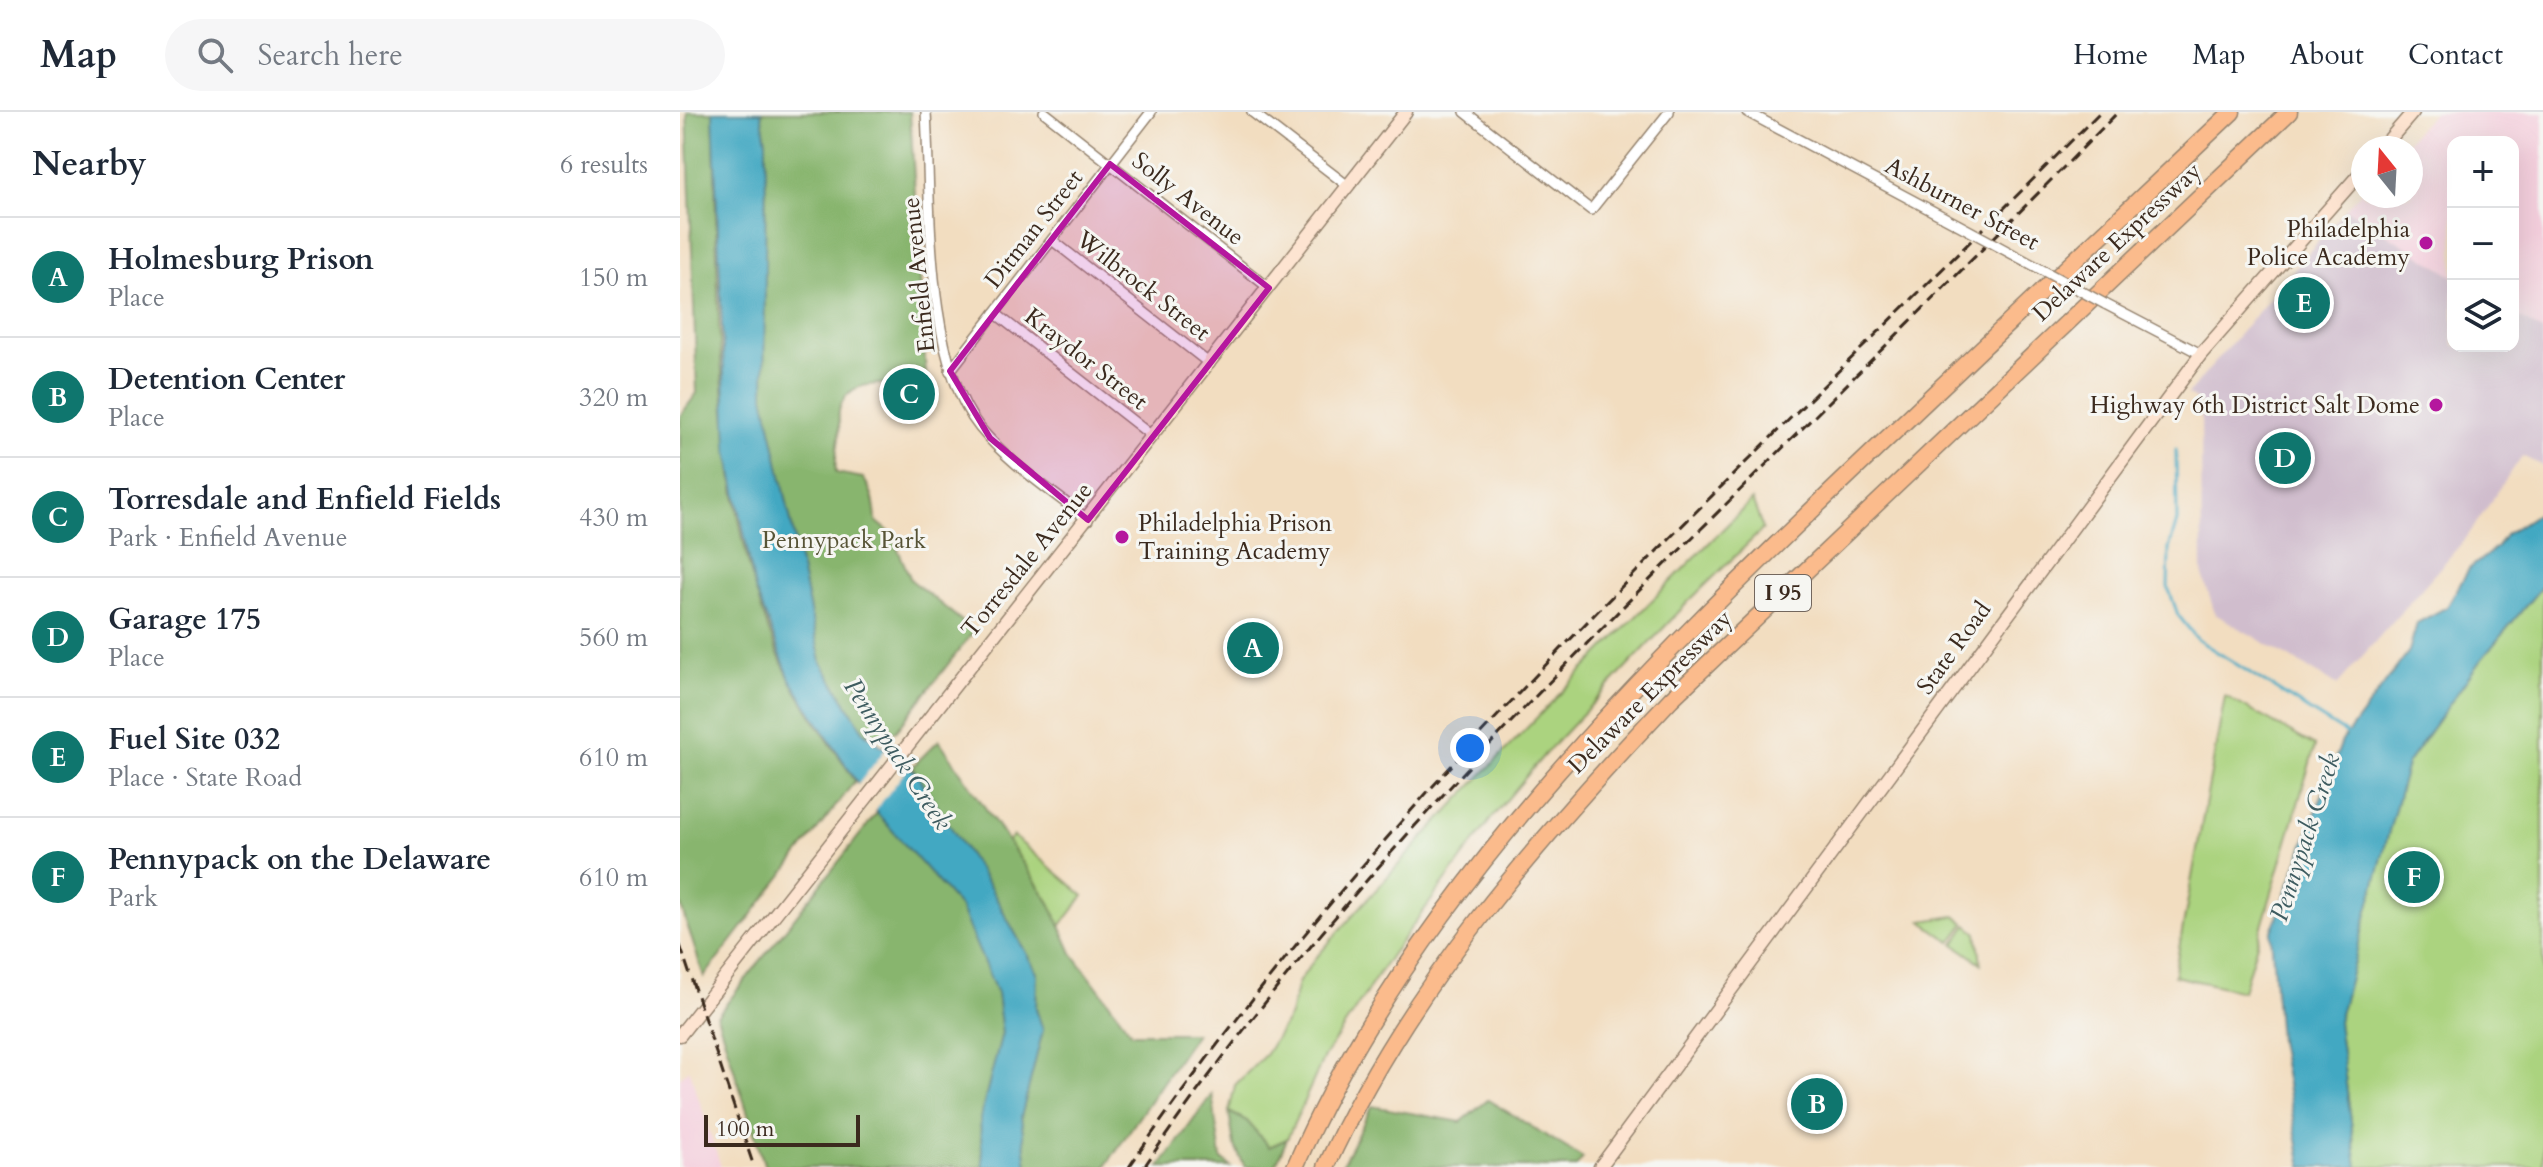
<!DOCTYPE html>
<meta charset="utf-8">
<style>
body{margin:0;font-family:Cardo,serif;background:#f6f6f7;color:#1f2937}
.controls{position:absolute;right:24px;top:24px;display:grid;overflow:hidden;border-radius:16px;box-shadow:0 8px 32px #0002}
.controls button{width:72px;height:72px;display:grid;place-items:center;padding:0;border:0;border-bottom:2px solid #e0e1e3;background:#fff;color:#1f2937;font:40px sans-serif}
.compass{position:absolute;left:1671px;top:24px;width:72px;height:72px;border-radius:50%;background:#fff;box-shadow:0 8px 32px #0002;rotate:342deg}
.scale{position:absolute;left:24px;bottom:20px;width:156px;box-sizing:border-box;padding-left:8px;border:4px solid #3b2a1e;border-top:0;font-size:22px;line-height:28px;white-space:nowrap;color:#3b2a1e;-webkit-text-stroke:6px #f6f6f2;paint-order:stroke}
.you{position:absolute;left:790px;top:636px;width:28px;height:28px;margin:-20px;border:6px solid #fff;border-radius:50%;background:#1a73e8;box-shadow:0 0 0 12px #1a73e833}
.badge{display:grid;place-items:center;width:52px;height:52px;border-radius:50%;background:#0f766e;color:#fff;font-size:26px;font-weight:700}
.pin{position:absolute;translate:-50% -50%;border:4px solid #fff;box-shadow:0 2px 8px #0006}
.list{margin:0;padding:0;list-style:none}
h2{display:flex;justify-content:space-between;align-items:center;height:104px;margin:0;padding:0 32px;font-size:34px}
h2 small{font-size:26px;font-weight:400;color:#747a83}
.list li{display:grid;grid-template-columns:52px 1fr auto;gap:24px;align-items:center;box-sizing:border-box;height:120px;padding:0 32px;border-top:2px solid #e0e1e3}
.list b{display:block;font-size:30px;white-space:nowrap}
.list p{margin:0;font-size:26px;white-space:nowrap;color:#747a83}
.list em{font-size:26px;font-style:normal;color:#747a83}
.icon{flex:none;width:44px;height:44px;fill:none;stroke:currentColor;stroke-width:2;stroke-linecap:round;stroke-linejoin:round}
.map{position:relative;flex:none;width:1863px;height:1055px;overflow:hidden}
header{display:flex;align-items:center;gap:48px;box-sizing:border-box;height:112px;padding:0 40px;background:#fff;border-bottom:2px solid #e0e1e3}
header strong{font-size:38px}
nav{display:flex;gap:44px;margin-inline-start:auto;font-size:28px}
.search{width:560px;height:72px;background:#f6f6f7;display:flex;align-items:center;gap:20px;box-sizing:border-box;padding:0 28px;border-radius:44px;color:#747a83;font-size:30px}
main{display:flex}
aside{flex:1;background:#fff}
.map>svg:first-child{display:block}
.built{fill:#f4cfdd}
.industrial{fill:#d0bdcd}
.green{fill:#abd37f;stroke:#737e4e;stroke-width:2}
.forest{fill:#88b56e;stroke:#627046;stroke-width:2}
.water{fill:#42a8c2;stroke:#3e6970;stroke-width:2}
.pier{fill:#f2ddc0}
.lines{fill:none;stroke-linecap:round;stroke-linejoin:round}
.stream{stroke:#42a8c2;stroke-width:3}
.street-casing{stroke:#96846f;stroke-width:12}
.secondary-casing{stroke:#96846f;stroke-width:15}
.highway-casing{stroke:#96846f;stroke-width:19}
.street{stroke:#fff;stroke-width:9}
.secondary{stroke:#fde4d1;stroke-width:12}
.highway{stroke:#fbbb8c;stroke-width:16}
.rail{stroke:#3b2a1e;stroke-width:3;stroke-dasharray:12 6;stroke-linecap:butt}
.street-bridge-casing{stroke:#96846f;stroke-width:12;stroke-linecap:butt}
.street-bridge{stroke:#fff;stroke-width:9}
.marked{fill:#b5179e;fill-opacity:0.2;stroke:#b5179e;stroke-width:6;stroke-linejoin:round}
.poi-dot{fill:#b5179e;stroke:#f6f6f2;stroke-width:3}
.labels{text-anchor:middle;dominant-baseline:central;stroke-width:6;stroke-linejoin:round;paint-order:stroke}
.shield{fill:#f6f6f2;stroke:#73675e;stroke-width:2}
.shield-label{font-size:22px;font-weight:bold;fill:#3b2a1e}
.street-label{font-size:24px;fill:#3b2a1e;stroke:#f6f6f2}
.poi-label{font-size:24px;fill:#3b2a1e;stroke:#f6f6f2;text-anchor:end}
.park-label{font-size:24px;fill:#575436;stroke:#f6f6f2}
.water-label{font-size:26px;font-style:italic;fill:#3e5c60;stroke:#f6f6f2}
</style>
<header>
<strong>Map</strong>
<div class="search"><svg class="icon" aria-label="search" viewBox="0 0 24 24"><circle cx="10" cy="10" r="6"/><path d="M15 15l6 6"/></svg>Search here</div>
<nav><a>Home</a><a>Map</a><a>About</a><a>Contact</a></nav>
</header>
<main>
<aside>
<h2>Nearby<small>6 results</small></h2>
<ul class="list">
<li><span class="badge">A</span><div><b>Holmesburg Prison</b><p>Place</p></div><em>150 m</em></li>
<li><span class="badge">B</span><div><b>Detention Center</b><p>Place</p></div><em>320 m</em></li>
<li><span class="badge">C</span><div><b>Torresdale and Enfield Fields</b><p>Park · Enfield Avenue</p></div><em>430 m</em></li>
<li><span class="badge">D</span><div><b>Garage 175</b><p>Place</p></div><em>560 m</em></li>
<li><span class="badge">E</span><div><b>Fuel Site 032</b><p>Place · State Road</p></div><em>610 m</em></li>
<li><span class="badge">F</span><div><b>Pennypack on the Delaware</b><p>Park</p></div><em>610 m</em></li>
</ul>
</aside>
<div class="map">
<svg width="1863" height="1055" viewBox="0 0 1863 1055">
<rect width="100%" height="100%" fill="#f6f6f2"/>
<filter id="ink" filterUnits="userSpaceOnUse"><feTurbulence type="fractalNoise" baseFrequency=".0125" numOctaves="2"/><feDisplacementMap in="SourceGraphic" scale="16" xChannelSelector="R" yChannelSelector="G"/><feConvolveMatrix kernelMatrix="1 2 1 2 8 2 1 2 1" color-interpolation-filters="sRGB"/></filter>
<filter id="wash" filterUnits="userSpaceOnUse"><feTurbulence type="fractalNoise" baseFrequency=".006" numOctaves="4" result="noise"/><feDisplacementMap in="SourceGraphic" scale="32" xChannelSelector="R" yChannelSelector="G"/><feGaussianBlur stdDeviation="1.8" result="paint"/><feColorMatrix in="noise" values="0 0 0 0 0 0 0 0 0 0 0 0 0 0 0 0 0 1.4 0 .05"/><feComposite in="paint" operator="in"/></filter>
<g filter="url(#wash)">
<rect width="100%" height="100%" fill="#f2ddc0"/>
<g class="built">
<polygon points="1754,0 1863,0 1863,220 1833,201 1833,30 1773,30 1773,164 1666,97 1683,78 1683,84 1731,84 1731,36 1721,36"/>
<polygon points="9,957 41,1055 0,1055 0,966"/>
</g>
<polygon class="industrial" points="1666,97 1773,164 1773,234 1833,234 1833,201 1863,220 1863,354 1842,344 1787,425 1657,573 1535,502 1522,460 1521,291 1508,282"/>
<g class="green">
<path d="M1072,388L1083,417L1009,489L865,642L814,703L711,843L644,945L607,1027L589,1035L567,1009L549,1000L555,973L586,942L610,903L618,871L634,848C773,687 922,538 1072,388Z"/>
<polygon points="1863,473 1863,1055 1677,1055 1658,910 1727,652 1800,549"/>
<polygon points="1545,584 1635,634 1563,879 1494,864"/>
<polygon points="333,724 404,784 380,814 370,791 328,729"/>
<polygon points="1275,804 1285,811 1271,830 1242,809"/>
<polygon points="1287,813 1297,821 1301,851 1274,832"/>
</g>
<g class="forest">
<path d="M7,0H33C40,172 30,413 110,567C128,602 154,636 175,669L24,865L0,791V304L17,281Z"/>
<path d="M81,0H230L246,265L239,274C212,273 167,262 159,299C158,307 160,316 159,324C158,337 154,348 156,361L183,366C193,380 195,392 196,409L211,421L231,468L294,519L216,619L200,623L184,620L141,550L84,284L86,30Z"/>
<polygon points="259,628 370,791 392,841 452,921 516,921 425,1055 347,1055 341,1005 363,918 356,897 357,861 311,777 235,660 233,654"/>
<polygon points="197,701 280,795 317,881 322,921 300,1007 303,1055 85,1055 37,904"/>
<polygon points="532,982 541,1046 551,1055 480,1055"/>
<polygon points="808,988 903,1046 896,1055 661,1055 692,994 781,1010"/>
<polygon points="549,1000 567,1009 589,1035 607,1027 595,1055 565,1055 554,1033"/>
</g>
<g class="water">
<polygon points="33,0 81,0 86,30 84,284 141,550 184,620 235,660 311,777 357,861 356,897 363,918 341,1005 347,1055 303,1055 300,1007 322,921 317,881 280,795 197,701 110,567 75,477 47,334"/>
<polygon points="1863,398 1863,473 1800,549 1727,652 1658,910 1677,1055 1622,1055 1599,929 1591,822 1662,629 1729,539 1737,511 1767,495 1789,457 1817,435 1825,423"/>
</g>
<polygon class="pier" points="208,634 231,652 194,700 177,674"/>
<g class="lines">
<polyline class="stream" points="1496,337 1497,409 1489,437 1488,475 1498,503 1518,528 1670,624"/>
</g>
</g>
<g filter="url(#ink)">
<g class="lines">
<g class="street-casing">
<g id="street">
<path d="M246,0C251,88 244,247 300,316C330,352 372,379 408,408"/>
<polyline points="364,0 589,176"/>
<polyline points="572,0 668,74"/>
<polyline points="785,0 911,98 989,0"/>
<polyline points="1067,0 1277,112"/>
<polyline points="372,128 530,252"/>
<polyline points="1425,192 1521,242"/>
<polyline points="315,201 472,324"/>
<polyline points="270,259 471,0"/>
</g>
</g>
<g class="secondary-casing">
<g id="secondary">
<polyline points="1702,36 1733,0"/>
<polyline points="0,923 726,0"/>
<polyline points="920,1055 1521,242 1683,58"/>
</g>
</g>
<g class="highway-casing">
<g id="highway">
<path d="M615,1055C730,788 966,556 1174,358C1299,238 1426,119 1552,0"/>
<path d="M646,1055C728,875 857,729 991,587L1609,0"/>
</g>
</g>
<use href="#street" class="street"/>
<use href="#secondary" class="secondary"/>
<use href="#highway" class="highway"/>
<g class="rail">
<polyline points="0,833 74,1055"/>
<path d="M449,1055C719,660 1086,339 1420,0"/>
<path d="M464,1055C626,817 826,610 1029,409C1166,273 1303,138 1438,0"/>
</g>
<g class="street-bridge-casing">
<polyline id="street-bridge" points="1277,112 1425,192"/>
</g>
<use href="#street-bridge" class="street-bridge"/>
</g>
</g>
<path class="marked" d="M430,52L589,176L408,408L310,326L270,259Z"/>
<g class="poi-dot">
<circle cx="1746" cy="131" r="8"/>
<circle cx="1756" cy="293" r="8"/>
<circle cx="442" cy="425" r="8"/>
</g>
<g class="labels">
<rect class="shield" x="1075" y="463" width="56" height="36" rx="6"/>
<g class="shield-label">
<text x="1103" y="481">I 95</text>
</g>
<g class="street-label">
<text transform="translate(508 87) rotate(38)">Solly Avenue</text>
<text transform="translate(1282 92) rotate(28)">Ashburner Street</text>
<text transform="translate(354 117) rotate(-52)">Ditman Street</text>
<text transform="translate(1437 130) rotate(-43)">Delaware Expressway</text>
<text transform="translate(239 163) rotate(-96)">Enfield Avenue</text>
<text transform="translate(463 174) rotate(38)">Wilbrock Street</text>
<text transform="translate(406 247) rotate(38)">Kraydor Street</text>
<text transform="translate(347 448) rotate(-51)">Torresdale Avenue</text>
<text transform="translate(1274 536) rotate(-54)">State Road</text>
<text transform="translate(970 580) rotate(-45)">Delaware Expressway</text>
</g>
<g class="poi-label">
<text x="1730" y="117">Philadelphia<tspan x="1730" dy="28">Police Academy</tspan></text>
<text x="1740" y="293">Highway 6th District Salt Dome</text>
<text x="458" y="411" text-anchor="start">Philadelphia Prison<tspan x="458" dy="28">Training Academy</tspan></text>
</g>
<g class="park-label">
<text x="164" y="428">Pennypack Park</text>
</g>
<g class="water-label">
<text transform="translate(218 642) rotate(57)">Pennypack Creek</text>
<text transform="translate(1625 725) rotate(-72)">Pennypack Creek</text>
</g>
</g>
</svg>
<div class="controls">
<button>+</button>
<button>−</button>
<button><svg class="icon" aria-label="layers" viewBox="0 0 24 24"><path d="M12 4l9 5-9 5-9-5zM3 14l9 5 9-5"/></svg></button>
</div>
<svg class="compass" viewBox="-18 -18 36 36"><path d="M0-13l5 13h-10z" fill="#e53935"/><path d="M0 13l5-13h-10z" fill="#747a83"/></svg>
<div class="scale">100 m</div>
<div class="you"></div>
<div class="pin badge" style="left:573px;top:536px">A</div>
<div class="pin badge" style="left:1137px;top:992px">B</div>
<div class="pin badge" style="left:229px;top:282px">C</div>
<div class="pin badge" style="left:1605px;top:346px">D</div>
<div class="pin badge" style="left:1624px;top:191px">E</div>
<div class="pin badge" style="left:1734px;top:765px">F</div>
</div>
</main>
